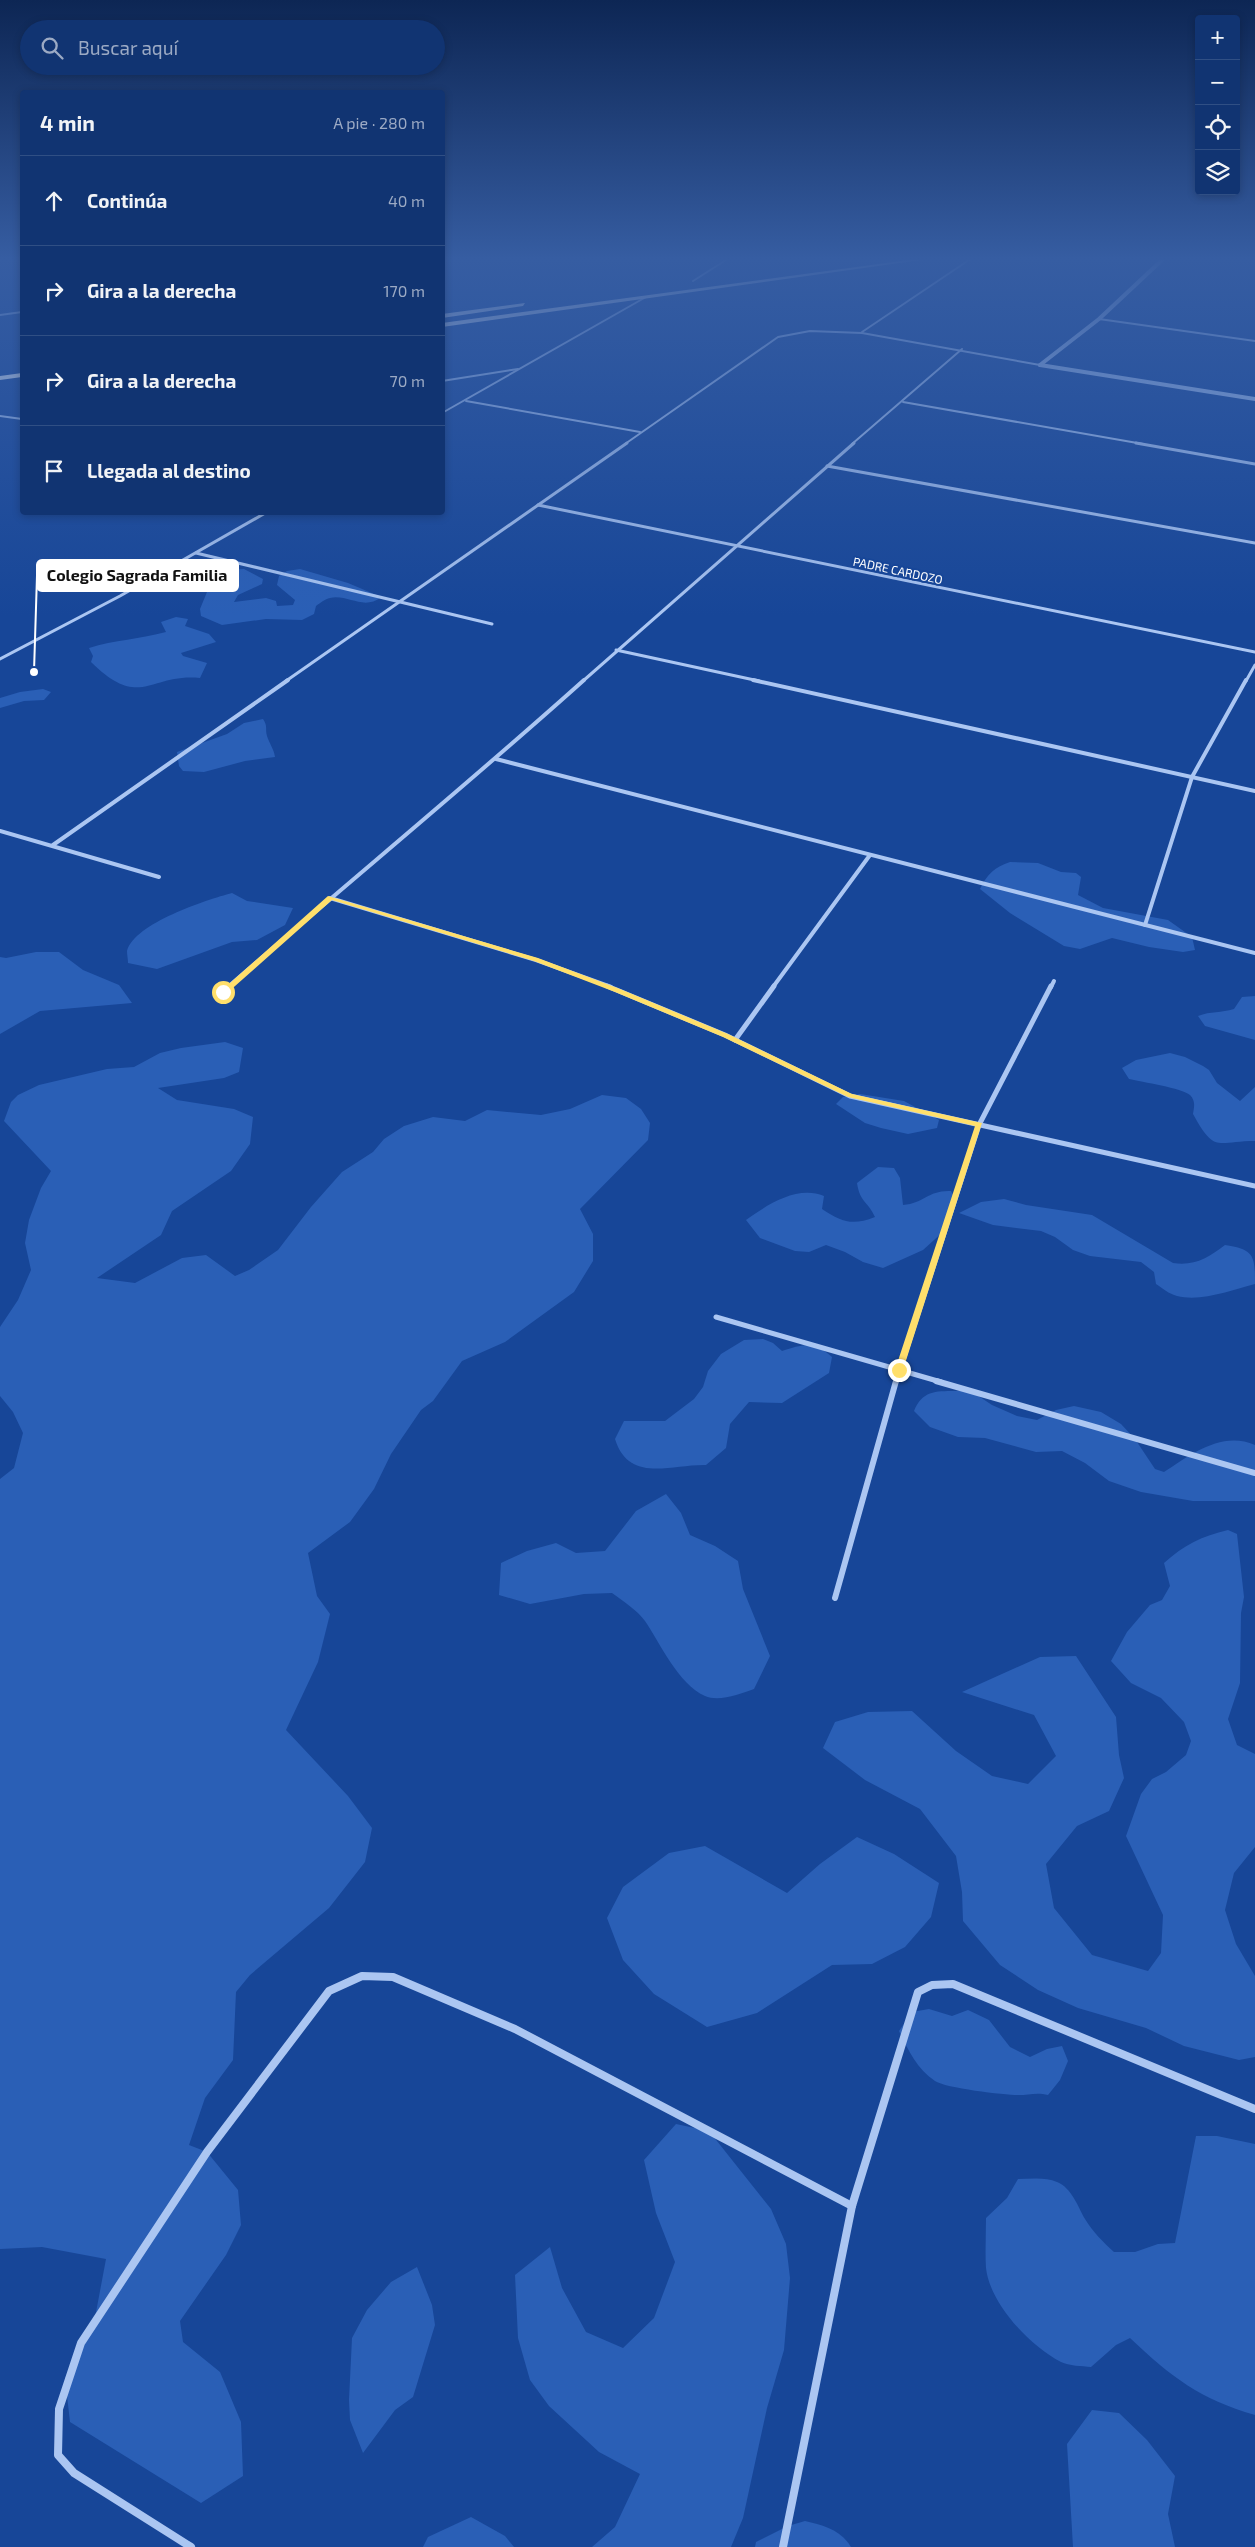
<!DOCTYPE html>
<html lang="es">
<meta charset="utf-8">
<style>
body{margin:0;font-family:"Exo 2",sans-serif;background:#1e3f7a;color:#f1f3f6}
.controls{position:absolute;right:15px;top:15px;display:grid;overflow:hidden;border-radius:5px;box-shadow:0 2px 8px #0003}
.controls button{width:45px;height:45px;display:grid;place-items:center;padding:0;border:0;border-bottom:1px solid #304f84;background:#113472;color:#f1f3f6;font:25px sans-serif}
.stop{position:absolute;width:15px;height:15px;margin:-11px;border:4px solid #ffdf6b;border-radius:50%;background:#fff}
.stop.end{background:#ffdf6b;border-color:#fff;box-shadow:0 1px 5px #0008}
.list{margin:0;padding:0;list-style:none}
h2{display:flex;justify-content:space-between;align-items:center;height:65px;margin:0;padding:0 20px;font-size:21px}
h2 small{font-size:16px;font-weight:400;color:#9caac4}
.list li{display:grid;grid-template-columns:32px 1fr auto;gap:15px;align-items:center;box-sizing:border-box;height:90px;padding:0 20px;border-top:1px solid #304f84}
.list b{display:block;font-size:19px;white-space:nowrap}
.list em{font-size:16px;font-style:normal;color:#9caac4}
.icon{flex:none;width:28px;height:28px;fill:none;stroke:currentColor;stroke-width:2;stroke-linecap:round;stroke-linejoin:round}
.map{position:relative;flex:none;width:1255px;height:2547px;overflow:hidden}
.search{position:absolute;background:#113472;box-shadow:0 2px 8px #0003;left:20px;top:20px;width:425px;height:55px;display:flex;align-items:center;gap:12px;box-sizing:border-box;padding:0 18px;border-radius:28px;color:#9caac4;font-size:19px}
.panel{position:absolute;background:#113472;box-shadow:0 2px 8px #0003;left:20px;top:90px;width:425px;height:425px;border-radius:5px}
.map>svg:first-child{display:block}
.green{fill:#2a5fb6}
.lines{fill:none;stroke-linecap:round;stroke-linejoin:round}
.minor-far5{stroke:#abc6f2;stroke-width:2}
.minor-far4{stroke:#abc6f2;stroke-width:3}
.minor-far3{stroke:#abc6f2;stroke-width:4}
.minor-far2{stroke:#abc6f2;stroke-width:5}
.minor-far1{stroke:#abc6f2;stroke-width:6}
.minor{stroke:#abc6f2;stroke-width:8}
.tertiary{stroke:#abc6f2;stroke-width:4}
.trunk{fill:#fafcff;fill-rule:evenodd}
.route{fill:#ffdf6b}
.labels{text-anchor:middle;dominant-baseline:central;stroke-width:4;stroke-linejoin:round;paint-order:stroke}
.far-street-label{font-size:12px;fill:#fff;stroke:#174698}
.leader{fill:none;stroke:#fff;stroke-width:2}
.callout-dot{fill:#fff;stroke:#174698;stroke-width:2}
.callout{fill:#fff;stroke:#fff;stroke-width:2}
.callout-label{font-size:16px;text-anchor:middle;font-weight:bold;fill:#111}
</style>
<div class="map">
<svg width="1255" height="2547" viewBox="0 0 1255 2547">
<rect width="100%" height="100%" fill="#174698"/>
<g class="green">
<path d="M244,569L263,579L262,584L238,595L234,602L266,598L276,601L277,606L293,605L295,600L277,585L279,576L287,571L300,569L348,583L381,597C364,611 348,594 330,598C325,599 320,603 316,606L314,614L302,620L266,619L222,625L201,616L200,609L207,592L201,585L205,576L224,570Z"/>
<path d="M176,617L188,619L185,626L209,634L216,642L181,653L183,656L207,663L200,678C149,673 141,711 91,662L93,656L89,648C114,640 141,639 166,632L161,622Z"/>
<polygon points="43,689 51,692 44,700 24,701 0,708 0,698 20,692"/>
<path d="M263,719C268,726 265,729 267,736C269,743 274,749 275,757L245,761L204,772L183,771L179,766L177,752L227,734L244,723Z"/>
<path d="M1010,862L1038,863L1061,872L1076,873L1081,877L1078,895L1103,908L1168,920L1192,937L1195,950L1183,952L1149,947L1112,938L1080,949L1064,946L1010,913L980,889C987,874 995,867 1010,862Z"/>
<path d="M232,893L247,901L293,908L285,925L257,940L232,942L157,969L128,963C128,959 127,955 127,951C135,923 206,900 232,893Z"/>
<polygon points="36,952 59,952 83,970 119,985 132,1003 40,1011 0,1034 0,957 6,958"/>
<path d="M1255,996V1040L1205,1026L1198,1016C1211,1011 1221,1013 1234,1009L1242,997Z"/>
<polygon points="225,1042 243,1048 239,1072 224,1078 158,1088 177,1100 234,1109 253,1117 250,1144 231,1171 172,1211 161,1235 97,1278 135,1283 182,1258 206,1255 235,1276 249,1270 278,1250 311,1207 342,1172 373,1152 384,1139 404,1126 433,1117 465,1121 487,1110 541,1115 570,1109 602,1095 626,1098 641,1109 650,1123 648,1140 580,1209 593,1234 593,1261 574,1292 505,1342 462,1361 433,1401 421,1410 391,1454 374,1489 350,1522 308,1553 317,1596 330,1614 318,1662 286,1730 348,1796 372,1828 365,1862 329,1908 250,1975 236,1992 233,2060 205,2098 189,2145 207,2152 238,2190 241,2225 226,2255 180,2321 183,2342 220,2372 241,2422 243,2476 201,2503 70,2422 65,2378 94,2323 106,2259 42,2247 0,2249 0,1479 14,1468 23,1433 13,1412 0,1396 0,1327 18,1300 31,1270 25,1243 29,1220 41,1188 51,1171 4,1121 11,1102 18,1095 39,1085 107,1069 134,1067 160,1053 181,1048"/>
<path d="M1170,1053L1185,1057L1203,1066L1209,1070L1217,1083L1240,1101L1255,1087V1141C1216,1141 1215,1154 1193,1114C1194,1108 1196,1101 1190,1095C1182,1088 1142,1082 1129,1079L1122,1068L1136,1060Z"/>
<polygon points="860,1094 904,1101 939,1120 937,1128 908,1134 881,1128 865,1123 836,1104 843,1097"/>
<path d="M878,1167L894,1168L900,1178L903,1205C925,1203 928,1190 951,1191L956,1200L944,1231L923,1250L883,1268L863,1262L845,1252L826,1245L809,1252L795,1251L760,1238L746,1220C767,1205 797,1185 824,1196L822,1209C842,1222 852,1226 875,1217C868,1201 860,1203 857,1183Z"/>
<path d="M1004,1199L1026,1205L1092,1215L1173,1263C1195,1266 1208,1258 1225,1245C1255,1249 1255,1257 1255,1284C1231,1290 1202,1302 1177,1296C1169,1294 1162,1288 1156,1284L1154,1272L1141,1262L1090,1256L1073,1250L1055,1237L1041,1231L993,1225L959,1213L981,1202Z"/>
<path d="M763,1339L773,1343L782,1351C804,1344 814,1341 832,1357L829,1373L782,1403L749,1402L730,1424L726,1448L706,1465C671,1464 629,1484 615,1439L624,1421H665L694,1399L703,1387L708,1371L721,1354L744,1340Z"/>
<path d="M955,1391H971L992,1405L1017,1416L1037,1420L1056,1410L1074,1406L1101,1412L1121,1424L1135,1439L1155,1469L1164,1472C1190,1455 1222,1430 1255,1445V1501H1193L1141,1492L1109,1481L1085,1463L1062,1451L1036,1452L985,1438L958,1437L930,1427L914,1411C922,1391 935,1391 955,1391Z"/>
<path d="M666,1494L681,1513L690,1535L715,1546L738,1561L743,1589L770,1656L754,1689C740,1694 719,1702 705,1696C678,1684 660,1643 645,1621C637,1610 623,1601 612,1593L584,1594L530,1604L499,1595L501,1563L527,1551L556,1543L576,1553L605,1551L636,1511Z"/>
<path d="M1228,1530L1237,1534L1244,1597L1241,1613L1240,1683L1228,1719L1237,1745L1255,1754V1847L1234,1873L1225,1910L1236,1944L1255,1976V2057L1239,2060L1184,2046L1146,2028L1078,2008L1038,1990L1000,1965L963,1921L962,1892L956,1856L920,1809L865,1780L823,1748L835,1722L868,1712L912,1711L956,1751L992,1776L1028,1784L1056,1756L1034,1715L962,1692L1040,1657L1076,1656L1116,1717L1119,1755L1124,1778L1109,1811L1077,1826L1046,1864L1054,1908L1092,1955L1148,1971L1161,1953L1163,1915L1126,1836L1141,1794L1152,1779L1166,1772L1186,1755L1191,1741L1184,1722L1161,1698L1131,1683L1111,1661L1127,1632L1150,1605L1162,1600L1170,1586L1164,1563C1184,1545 1202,1536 1228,1530Z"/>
<polygon points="857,1837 894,1854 939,1883 931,1917 905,1947 872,1964 832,1965 757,2013 707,2027 654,1994 623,1960 607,1918 623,1887 669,1853 705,1846 787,1893 820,1864"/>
<path d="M929,2009L952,2016L968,2010L989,2020L1010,2047L1030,2057L1047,2049L1062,2046L1068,2061L1060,2080L1048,2095C1037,2092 1029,2095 1018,2095C1004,2095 945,2088 935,2081C917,2069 908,2050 899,2031L912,2012Z"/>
<polygon points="676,2124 709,2131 771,2209 786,2244 790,2278 784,2350 767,2408 743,2518 731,2547 592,2547 615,2527 640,2474 599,2452 549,2406 530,2380 518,2338 515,2275 550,2247 562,2288 586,2332 623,2348 654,2318 675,2262 656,2213 644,2160"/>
<path d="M1196,2136H1217L1255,2144V2415C1200,2399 1171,2377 1130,2338L1116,2345L1091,2367C1082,2366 1069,2366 1061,2362C1030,2346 990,2304 986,2268C985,2252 986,2235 986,2218L1007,2198L1018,2179C1031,2179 1046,2177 1057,2182C1072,2188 1078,2207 1085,2219C1093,2232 1103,2242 1114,2252H1135L1158,2244L1175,2243Z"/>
<polygon points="417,2267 432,2305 435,2325 413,2397 395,2410 363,2453 350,2420 349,2400 352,2338 367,2310 391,2282"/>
<polygon points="1092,2410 1119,2413 1147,2440 1175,2476 1168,2514 1175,2547 1073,2547 1067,2444"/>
<polygon points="471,2517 505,2536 514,2547 423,2547 428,2537"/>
<path d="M805,2521C823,2525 841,2530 851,2547H755L756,2542L788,2526Z"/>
</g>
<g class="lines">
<g class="minor-far5">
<polyline points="693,281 726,260"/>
<polyline points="0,315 22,312"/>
<polyline points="1099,319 1255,341"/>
<polyline points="862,332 969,260"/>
<polyline points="442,381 518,369"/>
<polyline points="466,401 640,432"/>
<polyline points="903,402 1143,444"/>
<polyline points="442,413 646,297"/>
<polyline points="0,416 22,419"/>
<polyline points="625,444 778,337 810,331 862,333 1040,365"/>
<polyline points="852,444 962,349"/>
</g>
<g class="minor-far4">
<polyline points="1136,443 1255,464"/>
<polyline points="827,466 1255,543"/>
<polyline points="538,505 1255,652"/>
<polyline points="196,553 492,624"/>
<polyline points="616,650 759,681"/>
<polyline points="0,659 120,596 267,512"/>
<polyline points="286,681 627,443"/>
<polyline points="583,681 854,443"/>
<polyline points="1246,681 1255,665"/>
</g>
<g class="minor-far3">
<polyline points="753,680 1255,791"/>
<polyline points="496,759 1255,953"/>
<polyline points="0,831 159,877"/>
<polyline points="53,845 288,680"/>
<polyline points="330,898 536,960 611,987"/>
<polyline points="1145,925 1192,777 1246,680"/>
<path d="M228,987C346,884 467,785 584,680"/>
<polyline points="773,987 870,855"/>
<polyline points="1051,987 1054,981"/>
</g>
<g class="minor-far2">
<polyline points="607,986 725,1035 850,1096 1255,1186"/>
<polyline points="223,992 230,986"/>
<polyline points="735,1040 774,986"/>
<polyline points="716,1317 941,1382"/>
<polyline points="896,1382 979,1125 1051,986"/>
</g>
<g class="minor-far1">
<polyline points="936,1381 1255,1473"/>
<polyline points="835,1598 896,1381"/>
</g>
<g class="minor">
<polyline points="191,2547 74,2473 58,2455 59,2409 81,2343 207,2152 329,1991 362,1976 393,1977 515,2029 852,2206"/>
<polyline points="783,2547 852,2206 918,1992 932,1985 953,1984 1255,2109"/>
</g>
<g class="tertiary">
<polyline points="1040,365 1255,399"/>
<polyline points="1040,365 1099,319 1162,260"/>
</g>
<g class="trunk">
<polygon points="908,260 921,260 442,327 442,323"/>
<polygon points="525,303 523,306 442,318 442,314"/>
<polygon points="22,373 22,377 0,380 0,376"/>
</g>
</g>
<linearGradient id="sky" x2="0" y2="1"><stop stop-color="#0d2654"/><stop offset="0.42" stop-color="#365da2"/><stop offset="1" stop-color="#365da2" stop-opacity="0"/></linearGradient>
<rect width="1255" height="616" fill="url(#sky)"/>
<polygon class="route" points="328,896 538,958 620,989 728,1034 852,1094 982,1123 902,1373 899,1374 895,1370 975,1126 848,1097 723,1037 615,992 534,961 332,900 226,994 221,994 221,991"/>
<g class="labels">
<g class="far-street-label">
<text transform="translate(898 570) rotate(12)">PADRE CARDOZO</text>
</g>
</g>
<path class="leader" d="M34 672L37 575"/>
<circle class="callout-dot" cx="34" cy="672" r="5"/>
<rect class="callout" x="37" y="560" width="201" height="31" rx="5"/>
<g class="callout-label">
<text x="137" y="581">Colegio Sagrada Familia</text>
</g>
</svg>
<div class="controls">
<button>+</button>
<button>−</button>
<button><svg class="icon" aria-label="locate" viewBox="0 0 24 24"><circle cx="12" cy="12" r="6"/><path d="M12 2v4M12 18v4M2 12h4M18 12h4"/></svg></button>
<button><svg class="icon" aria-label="layers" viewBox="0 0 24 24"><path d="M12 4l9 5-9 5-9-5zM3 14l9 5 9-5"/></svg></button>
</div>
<div class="stop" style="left:223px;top:992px"></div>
<div class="stop end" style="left:899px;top:1370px"></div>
<div class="search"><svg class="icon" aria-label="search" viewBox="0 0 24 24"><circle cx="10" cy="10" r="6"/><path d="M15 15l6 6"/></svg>Buscar aquí</div>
<section class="panel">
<h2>4 min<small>A pie · 280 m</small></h2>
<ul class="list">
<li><svg class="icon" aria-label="ahead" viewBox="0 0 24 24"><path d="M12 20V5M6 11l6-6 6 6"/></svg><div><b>Continúa</b></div><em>40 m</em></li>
<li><svg class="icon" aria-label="right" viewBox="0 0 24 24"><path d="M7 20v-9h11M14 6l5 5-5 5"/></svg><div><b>Gira a la derecha</b></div><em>170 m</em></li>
<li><svg class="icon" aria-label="right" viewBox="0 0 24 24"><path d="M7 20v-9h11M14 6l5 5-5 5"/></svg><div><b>Gira a la derecha</b></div><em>70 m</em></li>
<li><svg class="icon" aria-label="arrive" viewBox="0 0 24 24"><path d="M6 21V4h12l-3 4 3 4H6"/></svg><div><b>Llegada al destino</b></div></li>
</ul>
</section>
</div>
